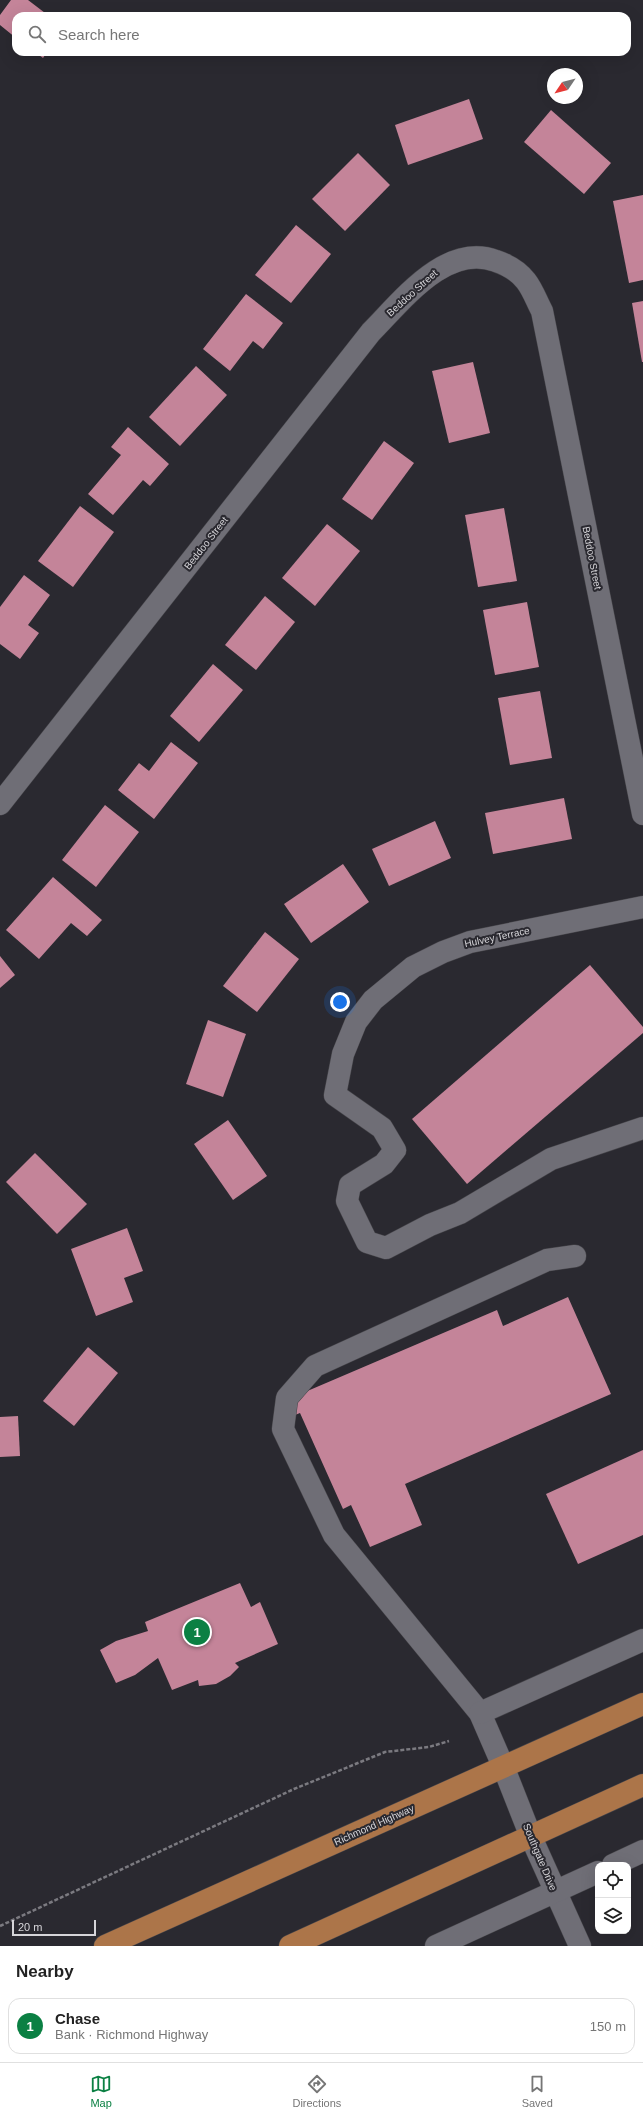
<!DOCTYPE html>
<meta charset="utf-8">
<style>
body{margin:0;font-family:Arial,sans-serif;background:#f6f6f6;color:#222}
.controls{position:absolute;right:12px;bottom:12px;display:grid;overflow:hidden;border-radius:8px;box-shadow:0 4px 16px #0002}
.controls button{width:36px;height:36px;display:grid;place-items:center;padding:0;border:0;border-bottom:1px solid #e0e0e0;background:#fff;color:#222;font:20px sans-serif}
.compass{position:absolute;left:547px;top:68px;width:36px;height:36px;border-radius:50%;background:#fff;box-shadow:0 4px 16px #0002;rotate:235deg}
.scale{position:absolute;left:12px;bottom:10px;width:84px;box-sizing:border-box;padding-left:4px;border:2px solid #d6d5d9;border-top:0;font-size:11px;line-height:14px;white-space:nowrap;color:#d6d5d9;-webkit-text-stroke:3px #2a2930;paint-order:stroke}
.you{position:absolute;left:340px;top:1002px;width:14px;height:14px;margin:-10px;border:3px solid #fff;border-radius:50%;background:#1a73e8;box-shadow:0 0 0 6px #1a73e833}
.badge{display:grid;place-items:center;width:26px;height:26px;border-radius:50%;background:#0b8043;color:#fff;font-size:13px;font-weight:700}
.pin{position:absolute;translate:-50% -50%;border:2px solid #fff;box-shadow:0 1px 4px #0006}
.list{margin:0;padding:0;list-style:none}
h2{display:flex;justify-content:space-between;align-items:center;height:52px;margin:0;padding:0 16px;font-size:17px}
h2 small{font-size:13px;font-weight:400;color:#767676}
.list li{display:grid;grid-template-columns:26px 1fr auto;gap:12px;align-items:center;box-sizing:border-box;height:56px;margin:0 8px 8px;padding:0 8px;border:1px solid #e0e0e0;border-radius:12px}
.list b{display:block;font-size:15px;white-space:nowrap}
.list p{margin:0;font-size:13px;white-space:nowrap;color:#767676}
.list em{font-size:13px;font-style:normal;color:#767676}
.icon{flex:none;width:22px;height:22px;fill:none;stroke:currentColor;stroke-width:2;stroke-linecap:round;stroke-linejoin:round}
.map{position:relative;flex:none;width:643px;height:1946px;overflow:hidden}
.search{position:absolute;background:#fff;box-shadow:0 4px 16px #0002;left:12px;right:12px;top:12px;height:44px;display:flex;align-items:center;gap:10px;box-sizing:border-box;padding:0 14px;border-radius:12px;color:#767676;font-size:15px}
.sheet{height:116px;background:#fff}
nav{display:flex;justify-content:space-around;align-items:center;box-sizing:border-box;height:56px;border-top:1px solid #e0e0e0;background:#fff;font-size:11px;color:#767676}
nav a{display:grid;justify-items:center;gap:2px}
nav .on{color:#0b8043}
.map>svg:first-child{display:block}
.building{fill:#c48499}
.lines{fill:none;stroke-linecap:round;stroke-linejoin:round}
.minor-casing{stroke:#46454a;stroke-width:23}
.highway-casing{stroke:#46454a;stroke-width:23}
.path{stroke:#7b7a80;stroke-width:2.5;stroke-dasharray:4 2;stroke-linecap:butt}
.minor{stroke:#6f6e76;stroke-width:22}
.highway{stroke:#ac7549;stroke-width:22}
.labels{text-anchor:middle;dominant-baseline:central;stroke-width:4;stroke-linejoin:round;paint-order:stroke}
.street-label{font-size:10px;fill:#d6d5d9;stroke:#2a2930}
</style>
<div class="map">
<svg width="643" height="1946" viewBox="0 0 643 1946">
<rect width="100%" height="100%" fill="#2a2930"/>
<g class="building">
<polygon points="11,0 28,0 49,16 16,16 16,38 0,25 0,15"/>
<polygon points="35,52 47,52 43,58"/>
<polygon points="469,99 483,139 408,165 395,125"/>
<polygon points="551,110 611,163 584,194 524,142"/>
<polygon points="358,153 390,185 345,231 312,199"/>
<polygon points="643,195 643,280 629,283 613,201"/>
<polygon points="296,225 331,254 291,303 255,275"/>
<polygon points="246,294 283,323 263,349 253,341 230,371 203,349"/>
<polygon points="643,301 643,362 642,362 632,303"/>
<polygon points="473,362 490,433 449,443 432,371"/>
<polygon points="196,366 227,395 180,446 149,417"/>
<polygon points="128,427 169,464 150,486 143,480 113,515 88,494 121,455 111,447"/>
<polygon points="384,441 414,463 372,520 342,499"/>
<polygon points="80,506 114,532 73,587 38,561"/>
<polygon points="504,508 517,581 478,587 465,515"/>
<polygon points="327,524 360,551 315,606 282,578"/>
<polygon points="24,575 50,595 28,625 39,633 20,659 0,644 0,607"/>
<polygon points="265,596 295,622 256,670 225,645"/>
<polygon points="527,602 539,667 495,675 483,610"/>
<polygon points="213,664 243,690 199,742 170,716"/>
<polygon points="540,691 552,758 510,765 498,698"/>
<polygon points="171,742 198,763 154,819 118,790 139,763 149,771"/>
<polygon points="564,798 572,839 493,854 485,813"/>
<polygon points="105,805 139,832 96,887 62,860"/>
<polygon points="435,821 451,858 389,886 372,849"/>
<polygon points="343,864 369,902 311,943 284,904"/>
<polygon points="53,877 102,920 87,936 71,923 39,959 6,930"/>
<polygon points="265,932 299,959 257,1012 223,986"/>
<polygon points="0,956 15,975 0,988"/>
<polygon points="590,965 643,1027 643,1033 467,1184 412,1119"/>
<polygon points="208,1020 246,1034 223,1097 186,1084"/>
<polygon points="228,1120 267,1176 233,1200 194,1144"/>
<polygon points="35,1153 87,1204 57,1234 6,1182"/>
<polygon points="127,1228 143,1271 124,1278 133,1302 96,1316 71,1249"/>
<polygon points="568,1297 611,1394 405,1484 422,1525 370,1547 351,1505 343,1509 300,1413 295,1415 296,1401 305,1392 497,1310 503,1326"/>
<polygon points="88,1347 118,1373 74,1426 43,1401"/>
<polygon points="18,1416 20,1456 0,1457 0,1417"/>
<polygon points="643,1450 643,1535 578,1564 546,1494"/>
<polygon points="240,1583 251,1607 260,1602 278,1644 235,1663 239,1667 230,1676 216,1684 199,1686 198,1680 172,1690 158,1658 135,1675 116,1683 100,1650 116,1641 148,1631 145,1622"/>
</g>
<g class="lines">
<g class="minor-casing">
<g id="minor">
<path d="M0,804L371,332C402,301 446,242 496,261C508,265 519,272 526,281C533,290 537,302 542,311L643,814"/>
<polyline points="643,907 470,942 443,952 413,967 373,1000 356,1022 343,1054 335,1095 382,1128 395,1150 384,1164 350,1185 347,1201 367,1242 386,1248 430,1225 460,1213 551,1159 643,1128"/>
<polyline points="575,1256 547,1260 315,1366 287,1398 283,1429 334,1535 480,1713 503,1766 531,1837 580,1946"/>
<polyline points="480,1713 643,1640"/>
<polyline points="613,1865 643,1851"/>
<polyline points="436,1946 598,1872"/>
</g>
</g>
<g class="highway-casing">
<g id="highway">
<polyline points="105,1946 643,1704"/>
<polyline points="290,1946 643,1785"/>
</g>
</g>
<polyline class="path" points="0,1926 294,1789 385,1752 429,1747 449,1741"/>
<use href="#minor" class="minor"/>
<use href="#highway" class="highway"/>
</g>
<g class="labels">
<g class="street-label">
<text transform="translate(412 293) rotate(-42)">Beddoo Street</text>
<text transform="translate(206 543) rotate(-52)">Beddoo Street</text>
<text transform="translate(592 558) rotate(79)">Beddoo Street</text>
<text transform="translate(497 937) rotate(-12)">Hulvey Terrace</text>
<text transform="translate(374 1825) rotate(-24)">Richmond Highway</text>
<text transform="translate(540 1857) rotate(67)">Southgate Drive</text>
</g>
</g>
</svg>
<div class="controls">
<button><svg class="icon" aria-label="locate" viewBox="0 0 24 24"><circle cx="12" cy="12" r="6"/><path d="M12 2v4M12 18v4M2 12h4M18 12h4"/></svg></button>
<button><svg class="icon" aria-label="layers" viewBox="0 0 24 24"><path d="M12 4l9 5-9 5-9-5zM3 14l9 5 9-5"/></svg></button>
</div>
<svg class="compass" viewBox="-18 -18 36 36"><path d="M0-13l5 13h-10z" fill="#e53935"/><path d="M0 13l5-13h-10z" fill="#767676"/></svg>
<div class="scale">20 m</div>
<div class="you"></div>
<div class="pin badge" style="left:197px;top:1632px">1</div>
<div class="search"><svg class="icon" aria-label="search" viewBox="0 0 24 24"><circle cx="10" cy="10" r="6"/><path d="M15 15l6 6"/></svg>Search here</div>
</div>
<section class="sheet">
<h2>Nearby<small></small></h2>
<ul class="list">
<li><span class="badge">1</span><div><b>Chase</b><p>Bank · Richmond Highway</p></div><em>150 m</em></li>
</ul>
</section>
<nav>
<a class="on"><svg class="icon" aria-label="map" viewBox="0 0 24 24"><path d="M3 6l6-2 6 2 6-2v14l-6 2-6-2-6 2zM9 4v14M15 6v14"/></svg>Map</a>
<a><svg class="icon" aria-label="directions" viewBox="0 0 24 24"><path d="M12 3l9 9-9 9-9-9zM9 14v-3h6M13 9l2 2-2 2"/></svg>Directions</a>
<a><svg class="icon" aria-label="saved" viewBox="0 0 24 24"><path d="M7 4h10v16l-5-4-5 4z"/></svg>Saved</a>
</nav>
